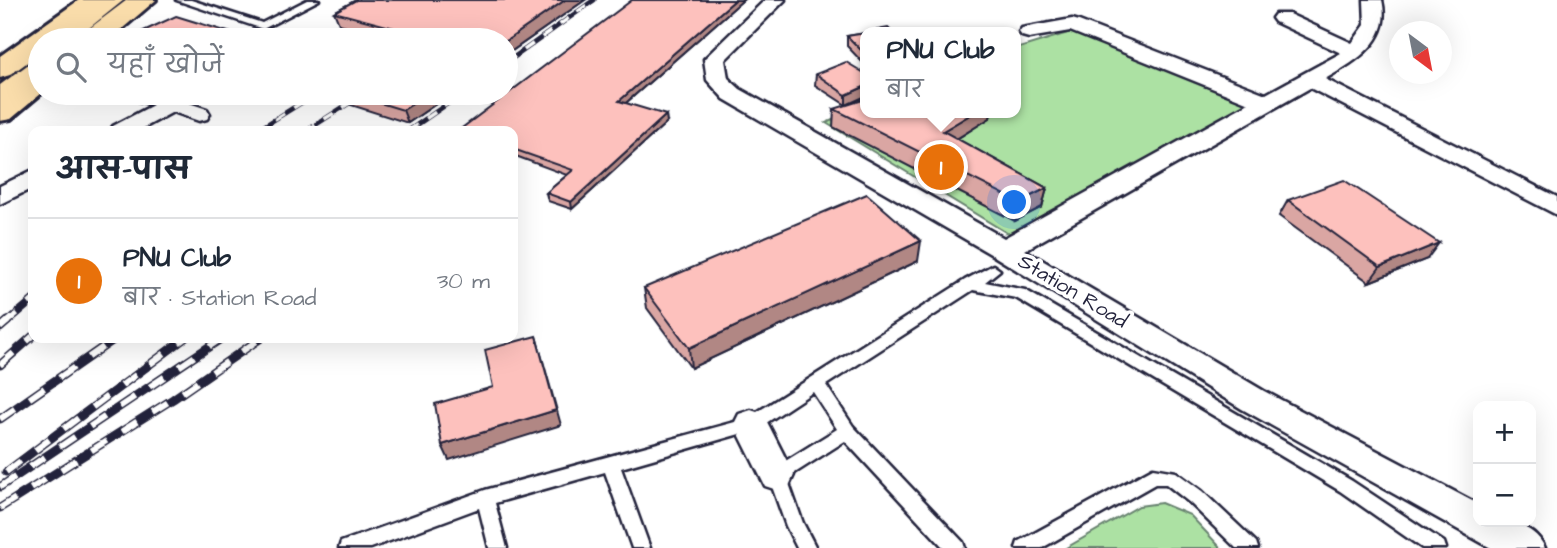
<!DOCTYPE html>
<html lang="hi">
<meta charset="utf-8">
<style>
body{margin:0;font-family:"Architects Daughter","Playpen Sans Deva",sans-serif;background:#f6f6f7;color:#1f2937}
.controls{position:absolute;right:21px;bottom:21px;display:grid;overflow:hidden;border-radius:14px;box-shadow:0 7px 28px #0002}
.controls button{width:63px;height:63px;display:grid;place-items:center;padding:0;border:0;border-bottom:2px solid #e0e1e3;background:#fff;color:#1f2937;font:35px sans-serif}
.compass{position:absolute;left:1389px;top:21px;width:63px;height:63px;border-radius:50%;background:#fff;box-shadow:0 7px 28px #0002;rotate:148deg}
.you{position:absolute;left:1015px;top:203px;width:24px;height:24px;margin:-18px;border:5px solid #fff;border-radius:50%;background:#1a73e8;box-shadow:0 0 0 10px #1a73e833}
.badge{display:grid;place-items:center;width:46px;height:46px;border-radius:50%;background:#7c3aed;color:#fff;font-size:23px;font-weight:700}
.pin{position:absolute;translate:-50% -50%;border:4px solid #fff;box-shadow:0 2px 7px #0006}
.popup{position:absolute;left:860px;top:27px;width:161px;height:91px;box-sizing:border-box;display:grid;place-content:center;border-radius:14px;background:#fff;filter:drop-shadow(0 2px 5px #0005);font-size:23px;white-space:nowrap;color:#747a83}
.popup b{font-size:26px;color:#1f2937}
.popup::after{content:'';position:absolute;left:50%;top:100%;margin-left:-14px;border:14px solid transparent;border-top-color:#fff}
.list{margin:0;padding:0;list-style:none}
h2{display:flex;justify-content:space-between;align-items:center;height:91px;margin:0;padding:0 28px;font-size:30px}
h2 small{font-size:23px;font-weight:400;color:#747a83}
.list li{display:grid;grid-template-columns:46px 1fr auto;gap:21px;align-items:center;box-sizing:border-box;height:126px;padding:0 28px;border-top:2px solid #e0e1e3}
.list b{display:block;font-size:26px;white-space:nowrap}
.list p{margin:0;font-size:23px;white-space:nowrap;color:#747a83}
.list em{font-size:23px;font-style:normal;color:#747a83}
.icon{flex:none;width:38px;height:38px;fill:none;stroke:currentColor;stroke-width:2;stroke-linecap:round;stroke-linejoin:round}
.map{position:relative;flex:none;width:1557px;height:548px;overflow:hidden}
.search{position:absolute;background:#fff;box-shadow:0 7px 28px #0002;left:28px;top:28px;width:490px;height:77px;display:flex;align-items:center;gap:18px;box-sizing:border-box;padding:0 24px;border-radius:38px;color:#747a83;font-size:26px}
.panel{position:absolute;background:#fff;box-shadow:0 7px 28px #0002;left:28px;top:126px;width:490px;height:217px;border-radius:14px}
.map>svg:first-child{display:block}
.green{fill:#ace1a3;stroke:#67826f;stroke-width:2}
.lines{fill:none;stroke-linecap:round;stroke-linejoin:round}
.lane-casing{stroke:#22223b;stroke-width:5}
.street-casing{stroke:#22223b;stroke-width:5}
.primary-casing{stroke:#22223b;stroke-width:6}
.highway-casing{stroke:#22223b;stroke-width:6}
.lane{fill:#fff;fill-rule:evenodd}
.street{fill:#fff;fill-rule:evenodd}
.primary{fill:#faddab;fill-rule:evenodd}
.highway{fill:#faddab;fill-rule:evenodd}
.rail-far2-casing{stroke:#22223b;stroke-width:5}
.rail-far1-casing{stroke:#22223b;stroke-width:8}
.rail-casing{stroke:#22223b;stroke-width:9}
.rail-far2{stroke:#fff;stroke-width:3.5;stroke-dasharray:11;stroke-linecap:butt}
.rail-far1{stroke:#fff;stroke-width:5;stroke-dasharray:15;stroke-linecap:butt}
.rail{stroke:#fff;stroke-width:6;stroke-dasharray:18;stroke-linecap:butt}
.wall{fill:#daa6a3;stroke:#22223b;stroke-width:2}
.shaded-wall{fill:#b18784;stroke:#22223b;stroke-width:2}
.building{fill:#fdc1bd;stroke:#22223b;stroke-width:2}
.labels{text-anchor:middle;dominant-baseline:central;stroke-width:7;stroke-linejoin:round;paint-order:stroke}
.street-label{font-size:21px;fill:#22223b;stroke:#fff}
</style>
<div class="map">
<svg width="1557" height="548" viewBox="0 0 1557 548">
<rect width="100%" height="100%" fill="#fff"/>
<filter id="ink" filterUnits="userSpaceOnUse"><feTurbulence type="fractalNoise" baseFrequency=".0143" numOctaves="2"/><feDisplacementMap in="SourceGraphic" scale="14" xChannelSelector="R" yChannelSelector="G"/><feConvolveMatrix kernelMatrix="1 2 1 2 8 2 1 2 1" color-interpolation-filters="sRGB"/></filter>
<g filter="url(#ink)">
<g class="green">
<polygon points="1071,32 1255,102 1017,239 826,123 866,105 866,113 1016,113 1016,49"/>
<polygon points="1161,503 1190,515 1221,548 1066,548 1139,506"/>
</g>
<g class="lines">
<g class="lane-casing">
<g id="lane">
<polygon points="176,0 191,0 262,23 307,0 319,0 263,29"/>
<polygon points="993,265 1000,270 985,282 1025,290 1352,481 1444,542 1446,548 1422,548 1340,491 1016,298 973,290 826,385 853,426 963,542 965,548 944,548 845,441 787,478 803,523 816,548 797,548 786,526 768,475 771,470 837,429 813,392 757,429 621,468 650,548 632,548 605,472 495,503 507,548 489,548 479,508 371,548 339,548 341,542 485,490 746,419 965,280"/>
<polygon points="1153,468 1176,472 1202,491 1256,542 1258,548 1236,548 1190,503 1166,484 1155,484 1042,548 1016,548 1018,542"/>
</g>
</g>
<g class="street-casing">
<g id="street">
<path d="M765,0H785L725,60L728,78L740,89L1004,238L1249,103L1070,31L1029,38L1022,36L1019,32L1022,28L1072,19L1079,21L1266,94L1341,53L1275,22L1272,18L1275,14H1289L1352,43L1365,25L1364,0H1382C1392,41 1356,61 1325,79L1557,197V215L1310,88L1025,250L1264,391L1478,504V522C1504,522 1533,521 1545,548H1491L1242,409L994,256L724,99L707,80L704,59Z"/>
<polygon points="127,93 159,93 207,109 210,114 207,119 199,121 173,112 138,131 110,131 113,126 153,105 130,98"/>
<polygon points="33,170 33,188 0,204 0,186"/>
<polygon points="751,410 763,414 794,475 789,486 777,490 765,486 734,424 739,414"/>
</g>
</g>
<g class="primary-casing">
<g id="primary">
<polygon points="79,0 109,0 57,40 40,40 40,53 10,75 0,78 0,56"/>
<polygon points="127,0 156,0 109,40 78,40 82,34"/>
<polygon points="40,71 40,93 42,93 11,119 0,121 0,97 30,74"/>
</g>
</g>
<g class="highway-casing">
<g id="highway">
<polygon points="94,0 124,0 74,40 43,40 47,34"/>
<polygon points="40,60 40,83 11,105 0,108 0,85 30,63"/>
</g>
</g>
<use href="#lane" class="lane"/>
<use href="#street" class="street"/>
<use href="#primary" class="primary"/>
<use href="#highway" class="highway"/>
<g class="rail-far2-casing">
<g id="rail-far2">
<polyline points="506,63 594,0"/>
<polyline points="256,131 317,93"/>
<polyline points="306,131 365,93"/>
<polyline points="408,131 463,93"/>
</g>
</g>
<g class="rail-far1-casing">
<polyline id="rail-far1" points="6,323 33,300"/>
</g>
<g class="rail-casing">
<g id="rail">
<polyline points="0,328 8,321"/>
<polyline points="0,365 33,336"/>
<polyline points="0,419 116,338"/>
<polyline points="6,472 185,338"/>
<polyline points="0,487 222,338"/>
<polyline points="0,508 173,399 261,338"/>
</g>
</g>
<use href="#rail-far2" class="rail-far2"/>
<use href="#rail-far1" class="rail-far1"/>
<use href="#rail" class="rail"/>
</g>
<g class="wall">
<polygon points="356,0 585,0 506,55 506,40 399,40 339,24 334,12"/>
<polygon points="632,0 743,0 626,103 667,122 572,209 548,201 546,193 567,175 513,155 513,131"/>
<polygon points="866,33 866,66 847,46 847,36"/>
<polygon points="816,74 866,74 866,96 846,105 815,85"/>
<polygon points="346,93 452,93 408,123 351,105"/>
<polygon points="834,109 866,113 991,113 990,118 957,139 1047,188 1042,207 1015,221 833,127"/>
<polygon points="1288,200 1427,259 1369,282 1279,216"/>
<polygon points="918,261 691,368 647,308 644,288"/>
</g>
<g class="shaded-wall">
<polygon points="565,0 585,0 506,55 506,41"/>
<polygon points="735,0 743,0 620,108 619,101"/>
<polygon points="241,36 243,40 232,40"/>
<polygon points="866,86 866,96 846,105 846,95"/>
<polygon points="429,93 452,93 408,123 403,110"/>
<polygon points="973,113 991,113 990,118 940,149 943,131"/>
<polygon points="666,115 667,122 572,209 571,202"/>
<polygon points="1047,188 1042,207 1015,221 1019,202"/>
<polygon points="921,241 918,261 691,368 689,348"/>
<polygon points="1439,243 1427,259 1369,282 1380,267"/>
<polygon points="536,336 561,425 449,460 442,445 556,410"/>
</g>
<g class="building">
<polygon points="356,0 565,0 506,41 428,40 432,38 334,12"/>
<polygon points="632,0 735,0 619,101 666,115 571,202 546,193 573,170 513,149 513,131 458,131"/>
<polygon points="176,16 241,36 232,40 124,40"/>
<polygon points="888,28 892,32 867,32"/>
<polygon points="866,33 866,55 847,36"/>
<polygon points="846,62 866,74 866,86 846,95 816,74"/>
<polygon points="347,93 429,93 403,110"/>
<polygon points="866,99 866,113 973,113 943,131 1047,188 1019,202 834,109"/>
<polygon points="1344,180 1439,243 1380,267 1288,200"/>
<polygon points="867,194 921,241 689,348 644,288"/>
<polygon points="536,336 556,410 442,445 435,404 493,387 485,350"/>
</g>
</g>
<g class="labels">
<g class="street-label">
<text transform="translate(1073 291) rotate(31)">Station Road</text>
</g>
</g>
</svg>
<div class="controls">
<button>+</button>
<button>−</button>
</div>
<svg class="compass" viewBox="-18 -18 36 36"><path d="M0-13l5 13h-10z" fill="#e53935"/><path d="M0 13l5-13h-10z" fill="#747a83"/></svg>
<div class="you"></div>
<div class="pin badge" style="left:941px;top:167px;background:#e8710a">1</div>
<div class="popup"><b>PNU Club</b>बार</div>
<div class="search"><svg class="icon" aria-label="search" viewBox="0 0 24 24"><circle cx="10" cy="10" r="6"/><path d="M15 15l6 6"/></svg>यहाँ खोजें</div>
<section class="panel">
<h2>आस-पास<small></small></h2>
<ul class="list">
<li><span class="badge" style="background:#e8710a">1</span><div><b>PNU Club</b><p>बार · Station Road</p></div><em>30 m</em></li>
</ul>
</section>
</div>
